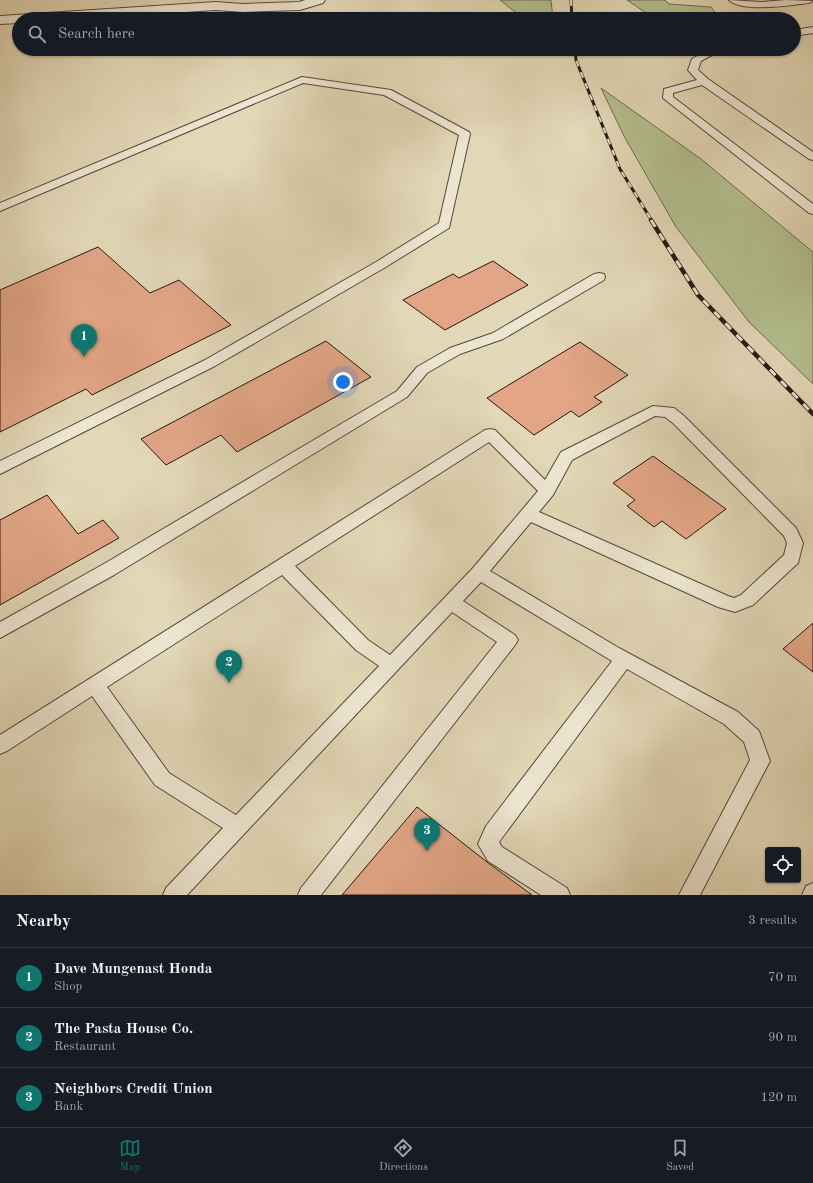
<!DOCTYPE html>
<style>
body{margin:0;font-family:"Old Standard TT",serif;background:#20242c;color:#f1f3f6}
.controls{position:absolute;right:12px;bottom:12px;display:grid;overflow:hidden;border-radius:4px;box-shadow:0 1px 3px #0004}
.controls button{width:36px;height:36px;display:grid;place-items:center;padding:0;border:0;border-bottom:1px solid #363941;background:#171b24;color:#f1f3f6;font:20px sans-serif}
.you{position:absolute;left:343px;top:382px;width:14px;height:14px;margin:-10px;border:3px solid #fff;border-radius:50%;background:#1a73e8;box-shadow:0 0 0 6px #1a73e833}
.badge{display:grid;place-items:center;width:26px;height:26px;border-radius:50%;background:#0f766e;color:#fff;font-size:13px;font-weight:700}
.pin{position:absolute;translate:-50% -33px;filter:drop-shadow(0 1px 2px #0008)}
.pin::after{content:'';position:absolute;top:21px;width:14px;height:12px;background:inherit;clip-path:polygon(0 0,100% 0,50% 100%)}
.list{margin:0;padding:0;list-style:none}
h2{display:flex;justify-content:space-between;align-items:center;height:52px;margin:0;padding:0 16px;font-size:17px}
h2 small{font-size:13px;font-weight:400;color:#9ea1a6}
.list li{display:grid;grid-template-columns:26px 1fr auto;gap:12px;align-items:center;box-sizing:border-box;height:60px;padding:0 16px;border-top:1px solid #363941}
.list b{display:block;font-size:15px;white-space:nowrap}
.list p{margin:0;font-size:13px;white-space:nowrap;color:#9ea1a6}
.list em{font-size:13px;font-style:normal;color:#9ea1a6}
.icon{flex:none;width:22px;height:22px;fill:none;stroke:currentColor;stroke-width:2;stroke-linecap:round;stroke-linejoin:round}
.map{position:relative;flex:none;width:813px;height:895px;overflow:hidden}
.search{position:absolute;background:#171b24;box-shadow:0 1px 3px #0004;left:12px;right:12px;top:12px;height:44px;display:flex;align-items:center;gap:10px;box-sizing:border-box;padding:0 14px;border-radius:22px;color:#9ea1a6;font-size:15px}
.sheet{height:232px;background:#171b24}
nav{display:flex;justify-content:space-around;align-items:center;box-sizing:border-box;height:56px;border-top:1px solid #363941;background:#171b24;font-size:11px;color:#9ea1a6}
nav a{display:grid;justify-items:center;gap:2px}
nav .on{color:#0f766e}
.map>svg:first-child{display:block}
.green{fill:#b3be8e;stroke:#6c6b50}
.building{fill:#e2a686;stroke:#261812}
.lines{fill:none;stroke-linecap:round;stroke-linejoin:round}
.service-casing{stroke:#55483b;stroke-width:2}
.minor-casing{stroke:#55483b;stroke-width:2}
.service{fill:#ece5d0;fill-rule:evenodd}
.minor{fill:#ece5d0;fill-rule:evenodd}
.rail-far1-casing{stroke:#261812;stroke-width:3}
.rail-casing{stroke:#261812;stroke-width:4.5}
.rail-far1{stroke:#ece5d0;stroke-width:2;stroke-dasharray:6;stroke-linecap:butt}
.rail{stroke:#ece5d0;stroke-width:3;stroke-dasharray:8;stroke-linecap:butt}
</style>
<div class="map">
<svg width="813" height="895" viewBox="0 0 813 895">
<rect width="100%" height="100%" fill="#e2d7b6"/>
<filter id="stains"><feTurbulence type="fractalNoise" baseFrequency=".005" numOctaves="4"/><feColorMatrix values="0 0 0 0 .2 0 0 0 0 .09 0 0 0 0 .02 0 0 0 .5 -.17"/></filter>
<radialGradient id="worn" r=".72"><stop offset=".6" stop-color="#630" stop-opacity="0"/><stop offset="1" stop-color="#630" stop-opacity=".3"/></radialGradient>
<g class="green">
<polygon points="500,0 551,0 553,19 524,19"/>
<polygon points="627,0 665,0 669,4 711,7 720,19 655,19"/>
<polygon points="601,88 701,159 813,252 813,384 749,322 676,227 625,138"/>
</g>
<g class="building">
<polygon points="98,247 150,293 179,280 231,325 92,395 86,389 0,432 0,290"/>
<polygon points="493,261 528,285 445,330 403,300 453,274 459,278"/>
<polygon points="326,341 371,377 237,452 221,435 166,465 141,439"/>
<polygon points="580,342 628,375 594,397 602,402 579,417 571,411 534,435 487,398"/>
<polygon points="653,456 726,509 686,539 662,521 654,527 627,506 635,500 613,483"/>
<polygon points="47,495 78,534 103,520 119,538 0,605 0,520"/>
<polygon points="813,623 813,672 783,649"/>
<polygon points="417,807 487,862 532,895 342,895"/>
</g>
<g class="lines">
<g class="service-casing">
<g id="service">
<path d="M729,0L761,2L786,0L813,1L809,3C792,5 742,13 729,0Z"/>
<polygon points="813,27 813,33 794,36 794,30"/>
<polygon points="710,49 723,49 701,61 698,70 708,79 813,152 813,160 809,159 702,85 673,93 673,97 813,204 813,214 809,213 663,98 664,89 697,80 688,70 692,59"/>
<polygon points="302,77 391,90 469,132 470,134 449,228 384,268 215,366 0,474 0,461 205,360 376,262 439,223 459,135 384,95 303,83 0,211 0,203"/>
<polygon points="599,273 604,274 605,277 604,280 503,339 460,354 427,373 407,397 114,575 0,638 0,622 102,565 397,391 417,367 450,348 493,333 594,274"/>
<path d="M653,406L674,408L683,415L796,528L803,543L798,563L753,605L735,612L718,607L531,522L490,571L619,648L738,712L759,731L770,761L700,895H679L750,760L744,742L724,724L627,669L499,842L502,847L567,888L570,895H541L488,861L478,844L486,826L612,661L481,582L463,601L515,635L518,640L515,645L321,895H298L301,888L497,642L452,612L187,895H163L166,888L223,828L155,785L92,696L7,751L0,754V735L485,430L490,429L495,430L545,480L561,452ZM655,416L665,417L673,423L784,536L787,543L784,555L741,595L734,598L728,596L539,512L553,495L572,460ZM489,442L538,491L473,568L390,655L368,640L295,566ZM282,575L356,650L379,666L236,815L169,773L107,687Z"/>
<polygon points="813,883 813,895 802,895 806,886"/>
</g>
</g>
<g class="minor-casing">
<polygon id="minor" points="305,0 325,0 323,3 300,10 243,12 216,10 78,19 19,19 19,23 0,24 0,16 216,2 243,4 299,2"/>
</g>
<use href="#service" class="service"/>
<use href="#minor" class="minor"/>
<g class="rail-far1-casing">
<g id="rail-far1">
<polyline points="571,0 572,19"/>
<polyline points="575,49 576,60 620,169 652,221"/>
</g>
</g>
<g class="rail-casing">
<polyline id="rail" points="651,220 698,295 813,414"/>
</g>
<use href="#rail-far1" class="rail-far1"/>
<use href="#rail" class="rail"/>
</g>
<rect width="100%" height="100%" filter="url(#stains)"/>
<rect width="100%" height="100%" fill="url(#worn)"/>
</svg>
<div class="controls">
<button><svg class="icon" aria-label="locate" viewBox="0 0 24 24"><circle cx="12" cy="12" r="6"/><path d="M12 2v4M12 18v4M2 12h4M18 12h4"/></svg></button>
</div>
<div class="you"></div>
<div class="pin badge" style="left:84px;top:357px">1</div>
<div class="pin badge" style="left:229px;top:683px">2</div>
<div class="pin badge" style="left:427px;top:851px">3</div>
<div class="search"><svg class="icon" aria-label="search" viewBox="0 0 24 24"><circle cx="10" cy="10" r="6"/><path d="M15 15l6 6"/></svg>Search here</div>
</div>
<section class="sheet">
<h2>Nearby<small>3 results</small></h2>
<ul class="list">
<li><span class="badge">1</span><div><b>Dave Mungenast Honda</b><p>Shop</p></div><em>70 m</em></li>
<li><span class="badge">2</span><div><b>The Pasta House Co.</b><p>Restaurant</p></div><em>90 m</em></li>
<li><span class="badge">3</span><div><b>Neighbors Credit Union</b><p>Bank</p></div><em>120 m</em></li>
</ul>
</section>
<nav>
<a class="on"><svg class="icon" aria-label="map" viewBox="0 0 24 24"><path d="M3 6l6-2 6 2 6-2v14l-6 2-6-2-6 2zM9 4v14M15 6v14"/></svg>Map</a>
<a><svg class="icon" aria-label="directions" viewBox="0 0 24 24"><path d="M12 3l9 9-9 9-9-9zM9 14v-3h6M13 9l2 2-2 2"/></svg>Directions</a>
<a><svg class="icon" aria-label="saved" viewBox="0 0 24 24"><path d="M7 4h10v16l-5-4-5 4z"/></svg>Saved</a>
</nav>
